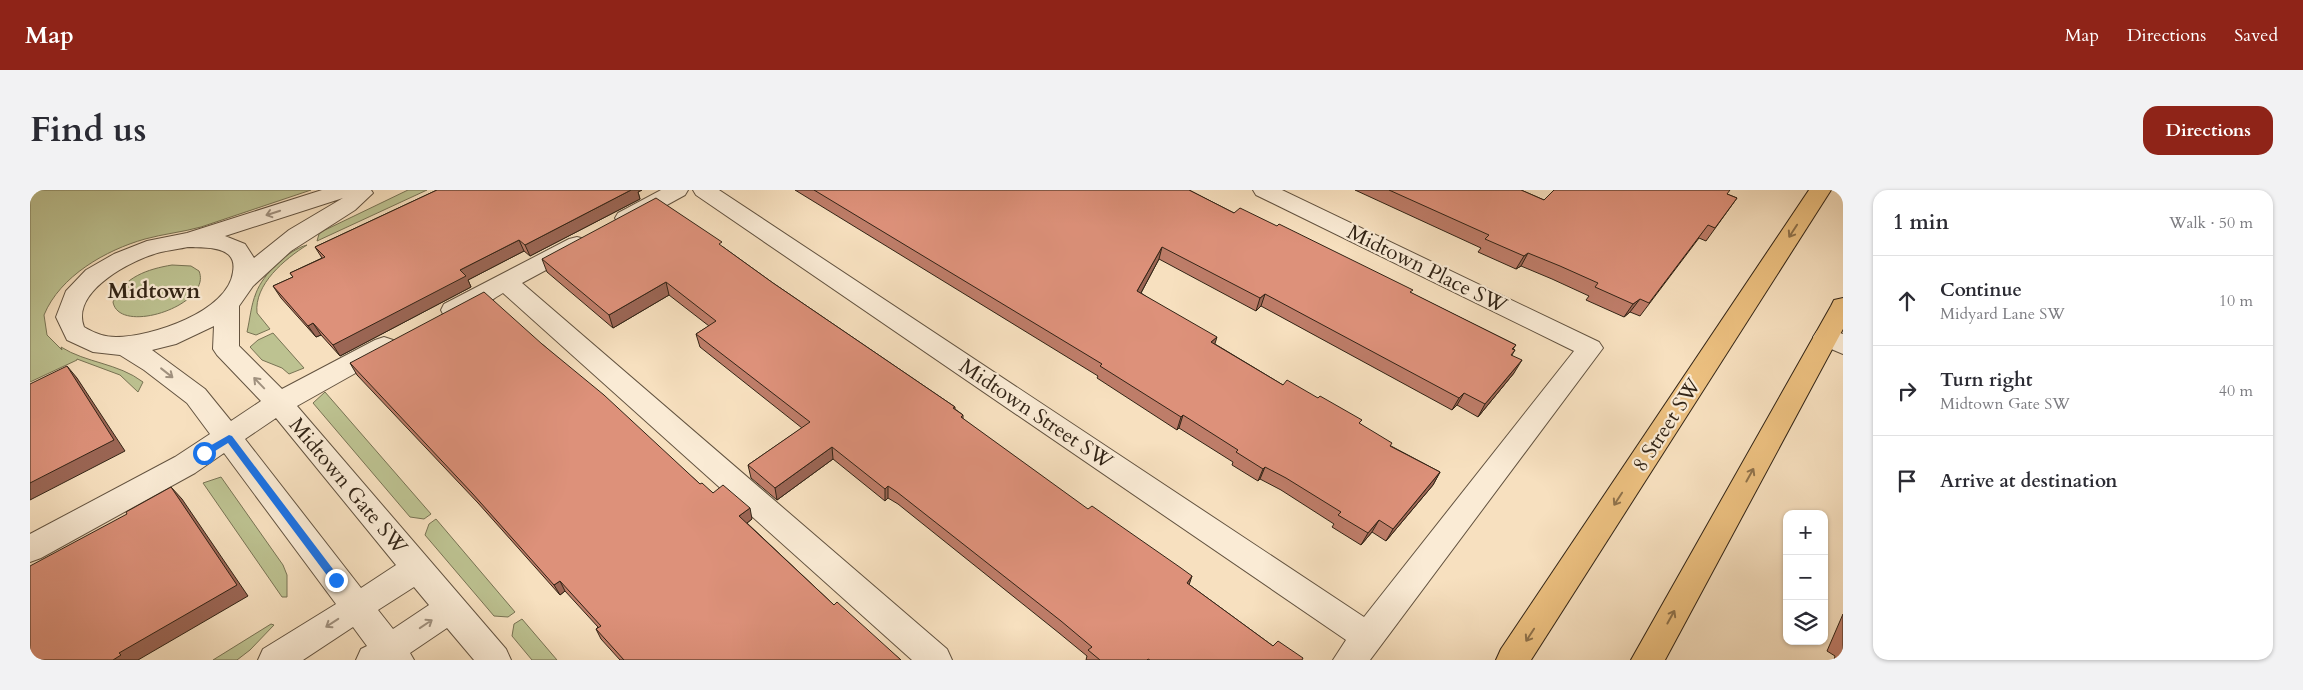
<!DOCTYPE html>
<meta charset="utf-8">
<style>
body{margin:0;font-family:Cardo,serif;background:#f2f2f3;color:#2b2b33}
.controls{position:absolute;right:15px;bottom:15px;display:grid;overflow:hidden;border-radius:10px;box-shadow:0 1px 4px #0004}
.controls button{width:45px;height:45px;display:grid;place-items:center;padding:0;border:0;border-bottom:1px solid #e1e1e2;background:#fff;color:#2b2b33;font:25px sans-serif}
.stop{position:absolute;width:15px;height:15px;margin:-11px;border:4px solid #1a73e8;border-radius:50%;background:#fff}
.stop.end{background:#1a73e8;border-color:#fff;box-shadow:0 1px 5px #0008}
.list{margin:0;padding:0;list-style:none}
h2{display:flex;justify-content:space-between;align-items:center;height:65px;margin:0;padding:0 20px;font-size:21px}
h2 small{font-size:16px;font-weight:400;color:#7c7c81}
.list li{display:grid;grid-template-columns:32px 1fr auto;gap:15px;align-items:center;box-sizing:border-box;height:90px;padding:0 20px;border-top:1px solid #e1e1e2}
.list b{display:block;font-size:19px;white-space:nowrap}
.list p{margin:0;font-size:16px;white-space:nowrap;color:#7c7c81}
.list em{font-size:16px;font-style:normal;color:#7c7c81}
.icon{flex:none;width:28px;height:28px;fill:none;stroke:currentColor;stroke-width:2;stroke-linecap:round;stroke-linejoin:round}
.map{position:relative;flex:none;width:1813px;height:470px;overflow:hidden;border-radius:15px}
header{display:flex;align-items:center;gap:30px;box-sizing:border-box;height:70px;padding:0 25px;background:#8f2418;color:#fff}
header strong{font-size:24px}
nav{display:flex;gap:28px;margin-inline-start:auto;font-size:18px}
.intro{display:flex;align-items:center;justify-content:space-between;box-sizing:border-box;height:120px;padding:0 30px}
h1{margin:0;font-size:35px}
.button{padding:12px 22px;border-radius:15px;background:#8f2418;color:#fff;font-size:18px;font-weight:700}
main{display:flex;gap:30px;padding:0 30px}
aside{flex:1;background:#fff;border-radius:15px;box-shadow:0 1px 4px #0004}
.map>svg:first-child{display:block}
.green{fill:#bdc291;stroke:#787354}
.lines{fill:none;stroke-linecap:round;stroke-linejoin:round}
.minor-casing{stroke:#635340;stroke-width:2}
.major-casing{stroke:#322416;stroke-width:2}
.minor{fill:#faebd5;fill-rule:evenodd}
.major{fill:#ecc080;fill-rule:evenodd}
.wall{fill:#be7d69;stroke:#322416}
.shaded-wall{fill:#9b6655;stroke:#322416}
.building{fill:#dd917a;stroke:#322416}
.oneway{stroke:#a0917f}
.oneway2{stroke:#8f724b}
.route{fill:#1a73e8}
.labels{text-anchor:middle;dominant-baseline:central;stroke-width:4.5;stroke-linejoin:round;paint-order:stroke}
.street-label{font-size:21px;fill:#322416;stroke:#faebd5}
.neighbourhood-label{font-size:22px;font-weight:bold;fill:#322416;stroke:#faebd5}
</style>
<header>
<strong>Map</strong>
<nav><a>Map</a><a>Directions</a><a>Saved</a></nav>
</header>
<div class="intro"><h1>Find us</h1><a class="button">Directions</a></div>
<main>
<div class="map">
<svg width="1813" height="470" viewBox="0 0 1813 470">
<rect width="100%" height="100%" fill="#f7e0bf"/>
<filter id="stains"><feTurbulence type="fractalNoise" baseFrequency=".004" numOctaves="4"/><feColorMatrix values="0 0 0 0 .2 0 0 0 0 .09 0 0 0 0 .02 0 0 0 .5 -.17"/></filter>
<radialGradient id="worn" r=".72"><stop offset=".6" stop-color="#630" stop-opacity="0"/><stop offset="1" stop-color="#630" stop-opacity=".3"/></radialGradient>
<g class="green">
<path d="M0,0H281C244,12 208,25 171,37C153,42 133,44 115,49C76,60 30,86 14,125L17,145L32,160L31,157C56,173 88,173 113,192L108,202L90,185L47,169V170L0,192Z"/>
<polygon points="378,0 397,0 287,51 289,44 295,40"/>
<path d="M277,55C255,69 224,94 227,123L240,139L226,145L217,142C220,129 221,115 226,103C233,84 258,60 277,55Z"/>
<path d="M142,75L161,76L169,81C183,115 89,146 83,112C93,87 118,79 142,75Z"/>
<polygon points="243,143 274,178 259,184 252,178 232,170 220,157 228,150"/>
<polygon points="295,202 401,324 394,329 380,327 283,213"/>
<polygon points="191,287 253,375 257,385 257,407 252,407 173,293"/>
<polygon points="406,329 485,422 478,427 464,426 395,345 399,334"/>
<polygon points="492,429 527,470 502,470 482,446 484,434"/>
<polygon points="241,434 244,435 220,460 207,470 183,470"/>
</g>
<g class="lines">
<g class="minor-casing">
<g id="minor">
<path d="M292,0H341L343,3L325,20L261,61L223,96L209,116V156L252,199L345,150L354,147L363,150L367,156L363,162L267,216L476,459L481,470H444L417,438L380,463L384,470H326L331,459L337,456L323,437L273,470H228L233,459L306,414L194,263L165,283L11,368L0,372V344L145,267L180,244L157,213L114,180L90,165L63,162L37,150L26,127L36,101L56,80L84,64L117,51L157,43ZM313,8L259,40L224,68L215,54L195,46ZM158,57C170,58 189,56 199,65C204,70 204,76 203,82C198,122 121,147 86,147C74,147 64,143 54,137C40,101 103,69 131,62C140,60 149,59 158,57ZM184,136L183,159L187,165L231,211L201,231L175,199L122,160L146,154ZM246,228L366,375L331,398L215,249ZM384,397L399,415L363,439L348,420Z"/>
<polygon points="631,0 658,0 655,5 604,33 596,35 588,33 585,28 588,23"/>
<polygon points="663,0 689,0 1334,427 1544,161 1226,5 1223,0 1252,0 1569,152 1573,158 1340,470 1303,470 1316,450 666,5"/>
<path d="M547,47L555,49L559,54L555,59L492,93L917,459L922,470H882L473,103C456,113 434,131 414,126L411,120L414,114L539,49Z"/>
<polygon points="1796,138 1813,144 1813,164 1787,153 1783,147 1787,141"/>
</g>
</g>
<g class="major-casing">
<g id="major">
<polygon points="1779,0 1801,0 1501,470 1466,470 1471,459"/>
<polygon points="1813,108 1813,139 1635,470 1601,470 1801,116 1804,110"/>
</g>
</g>
<use href="#minor" class="minor"/>
<use href="#major" class="major"/>
</g>
<g class="wall">
<polygon points="407,0 612,0 608,2 610,9 500,66 494,61 438,90 441,97 310,166 291,145 286,147 251,108 243,96 263,87 260,83 292,68 285,57"/>
<polygon points="765,0 1159,0 1204,23 1381,103 1486,155 1483,159 1485,160 1482,165 1484,183 1448,227 1427,215 1422,220 1231,116 1226,121 1129,69 1111,103 1185,154 1253,195 1330,234 1361,256 1410,282 1403,295 1356,351 1342,342 1331,355 1302,337 1304,334 1251,300 1230,289 1228,291 1202,275 1203,272 1149,238 1147,240 1067,188 1068,186"/>
<polygon points="1325,0 1491,0 1514,10 1697,4 1707,8 1676,51 1669,48 1610,126 1600,122 1594,127 1556,110 1559,106 1522,89 1491,76 1486,79 1448,62 1451,58"/>
<polygon points="693,57 743,93 925,217 925,219 933,225 933,229 1243,456 1272,470 1056,470 1057,466 1029,443 868,314 858,308 855,311 803,269 747,310 721,288 718,275 772,238 670,157 666,144 679,136 639,105 583,138 517,82 512,69"/>
<polygon points="512,154 670,294 722,329 717,333 804,415 871,470 590,470 571,449 566,439 568,437 535,401 530,405 448,313 327,185 320,173"/>
<polygon points="1813,424 1813,470 1804,470 1805,466 1797,461"/>
</g>
<g class="shaded-wall">
<polygon points="601,0 612,0 608,2 610,9 500,66 495,55"/>
<polygon points="489,50 494,61 438,90 441,97 310,166 303,155 430,80"/>
<polygon points="1132,57 1129,69 1105,114 1107,101"/>
<polygon points="1498,63 1491,76 1486,79 1494,66"/>
<polygon points="636,92 639,105 583,138 579,125"/>
<polygon points="1235,104 1231,116 1226,121 1230,108"/>
<polygon points="1610,109 1600,122 1594,127 1603,114"/>
<polygon points="283,133 291,145 286,147 278,136"/>
<polygon points="1187,147 1183,160 1181,152"/>
<polygon points="1492,170 1484,183 1448,227 1455,214"/>
<polygon points="37,176 47,188 95,261 0,310 0,293"/>
<polygon points="1434,203 1427,215 1422,220 1429,208"/>
<polygon points="1153,225 1149,238 1147,240 1151,227"/>
<polygon points="802,257 803,269 747,310 745,298"/>
<polygon points="1235,277 1230,289 1228,291 1233,279"/>
<polygon points="1410,282 1403,295 1356,351 1363,339"/>
<polygon points="858,296 858,308 855,311 855,299"/>
<polygon points="141,297 152,309 218,406 108,470 83,470"/>
<polygon points="720,318 722,329 712,337 709,326"/>
<polygon points="1349,330 1342,342 1331,355 1338,343"/>
<polygon points="1162,386 1158,398 1157,393"/>
<polygon points="530,391 535,401 530,405 524,395"/>
</g>
<g class="building">
<polygon points="407,0 601,0 495,55 489,50 430,80 436,86 303,155 283,133 278,136 243,96 263,87 260,83 295,67 285,57"/>
<polygon points="784,0 1159,0 1204,23 1210,18 1247,36 1249,34 1383,100 1380,102 1486,155 1482,159 1485,160 1481,165 1492,170 1455,214 1434,203 1429,208 1235,104 1230,108 1132,57 1107,101 1187,147 1181,152 1253,195 1257,190 1288,208 1290,206 1332,230 1329,233 1362,253 1360,256 1410,282 1363,339 1349,330 1338,343 1308,325 1311,322 1256,288 1235,277 1233,279 1206,262 1208,260 1153,225 1151,227 1070,176 1072,174"/>
<polygon points="1359,0 1491,0 1514,10 1524,0 1700,0 1697,4 1707,8 1685,38 1678,35 1619,113 1610,109 1603,114 1565,97 1568,93 1530,76 1498,63 1494,66 1455,49 1459,45"/>
<polygon points="626,8 692,52 689,54 743,93 925,217 923,218 933,225 931,227 1058,319 1062,316 1151,378 1162,386 1157,393 1243,456 1248,451 1273,468 1272,470 1120,470 1118,469 1117,470 1070,470 1058,460 1062,457 1031,431 867,302 858,296 855,299 802,257 745,298 718,275 780,232 666,144 686,131 636,92 579,125 512,69"/>
<polygon points="454,102 512,154 574,205 670,294 672,293 683,303 693,295 720,318 709,326 804,415 807,412 871,470 594,470 566,439 571,436 530,391 524,395 442,303 320,173"/>
<polygon points="37,176 84,250 0,293 0,194"/>
<polygon points="141,297 207,395 89,463 91,465 83,470 0,470 0,376 97,324 96,322"/>
</g>
<defs><path id="oneway-shaft" d="M-6 0H5M1.5-3L5.5 0L1.5 3" fill="none" stroke-width="1.6" stroke-linecap="round" stroke-linejoin="round" transform="scale(1.25)"/></defs>
<g class="oneway">
<use href="#oneway-shaft" transform="translate(243 23) rotate(162)"/>
<use href="#oneway-shaft" transform="translate(137 183) rotate(38)"/>
<use href="#oneway-shaft" transform="translate(229 193) rotate(-134)"/>
<use href="#oneway-shaft" transform="translate(302 433) rotate(147)"/>
<use href="#oneway-shaft" transform="translate(396 434) rotate(-34)"/>
</g>
<g class="oneway2">
<use href="#oneway-shaft" transform="translate(1763 41) rotate(123)"/>
<use href="#oneway-shaft" transform="translate(1720 285) rotate(-61)"/>
<use href="#oneway-shaft" transform="translate(1588 309) rotate(123)"/>
<use href="#oneway-shaft" transform="translate(1641 427) rotate(-61)"/>
<use href="#oneway-shaft" transform="translate(1500 445) rotate(123)"/>
</g>
<polygon class="route" points="199,245 202,246 309,387 309,392 302,392 198,253 177,266 171,266 171,261"/>
<g class="labels">
<g class="street-label">
<text transform="translate(1397 79) rotate(26)">Midtown Place SW</text>
<text transform="translate(1006 224) rotate(34)">Midtown Street SW</text>
<text transform="translate(1637 235) rotate(-57)">8 Street SW</text>
<text transform="translate(318 296) rotate(50)">Midtown Gate SW</text>
</g>
<g class="neighbourhood-label">
<text x="124" y="101">Midtown</text>
</g>
</g>
<rect width="100%" height="100%" filter="url(#stains)"/>
<rect width="100%" height="100%" fill="url(#worn)"/>
</svg>
<div class="controls">
<button>+</button>
<button>−</button>
<button><svg class="icon" aria-label="layers" viewBox="0 0 24 24"><path d="M12 4l9 5-9 5-9-5zM3 14l9 5 9-5"/></svg></button>
</div>
<div class="stop" style="left:174px;top:263px"></div>
<div class="stop end" style="left:306px;top:390px"></div>
</div>
<aside>
<h2>1 min<small>Walk · 50 m</small></h2>
<ul class="list">
<li><svg class="icon" aria-label="ahead" viewBox="0 0 24 24"><path d="M12 20V5M6 11l6-6 6 6"/></svg><div><b>Continue</b><p>Midyard Lane SW</p></div><em>10 m</em></li>
<li><svg class="icon" aria-label="right" viewBox="0 0 24 24"><path d="M7 20v-9h11M14 6l5 5-5 5"/></svg><div><b>Turn right</b><p>Midtown Gate SW</p></div><em>40 m</em></li>
<li><svg class="icon" aria-label="arrive" viewBox="0 0 24 24"><path d="M6 21V4h12l-3 4 3 4H6"/></svg><div><b>Arrive at destination</b></div></li>
</ul>
</aside>
</main>
